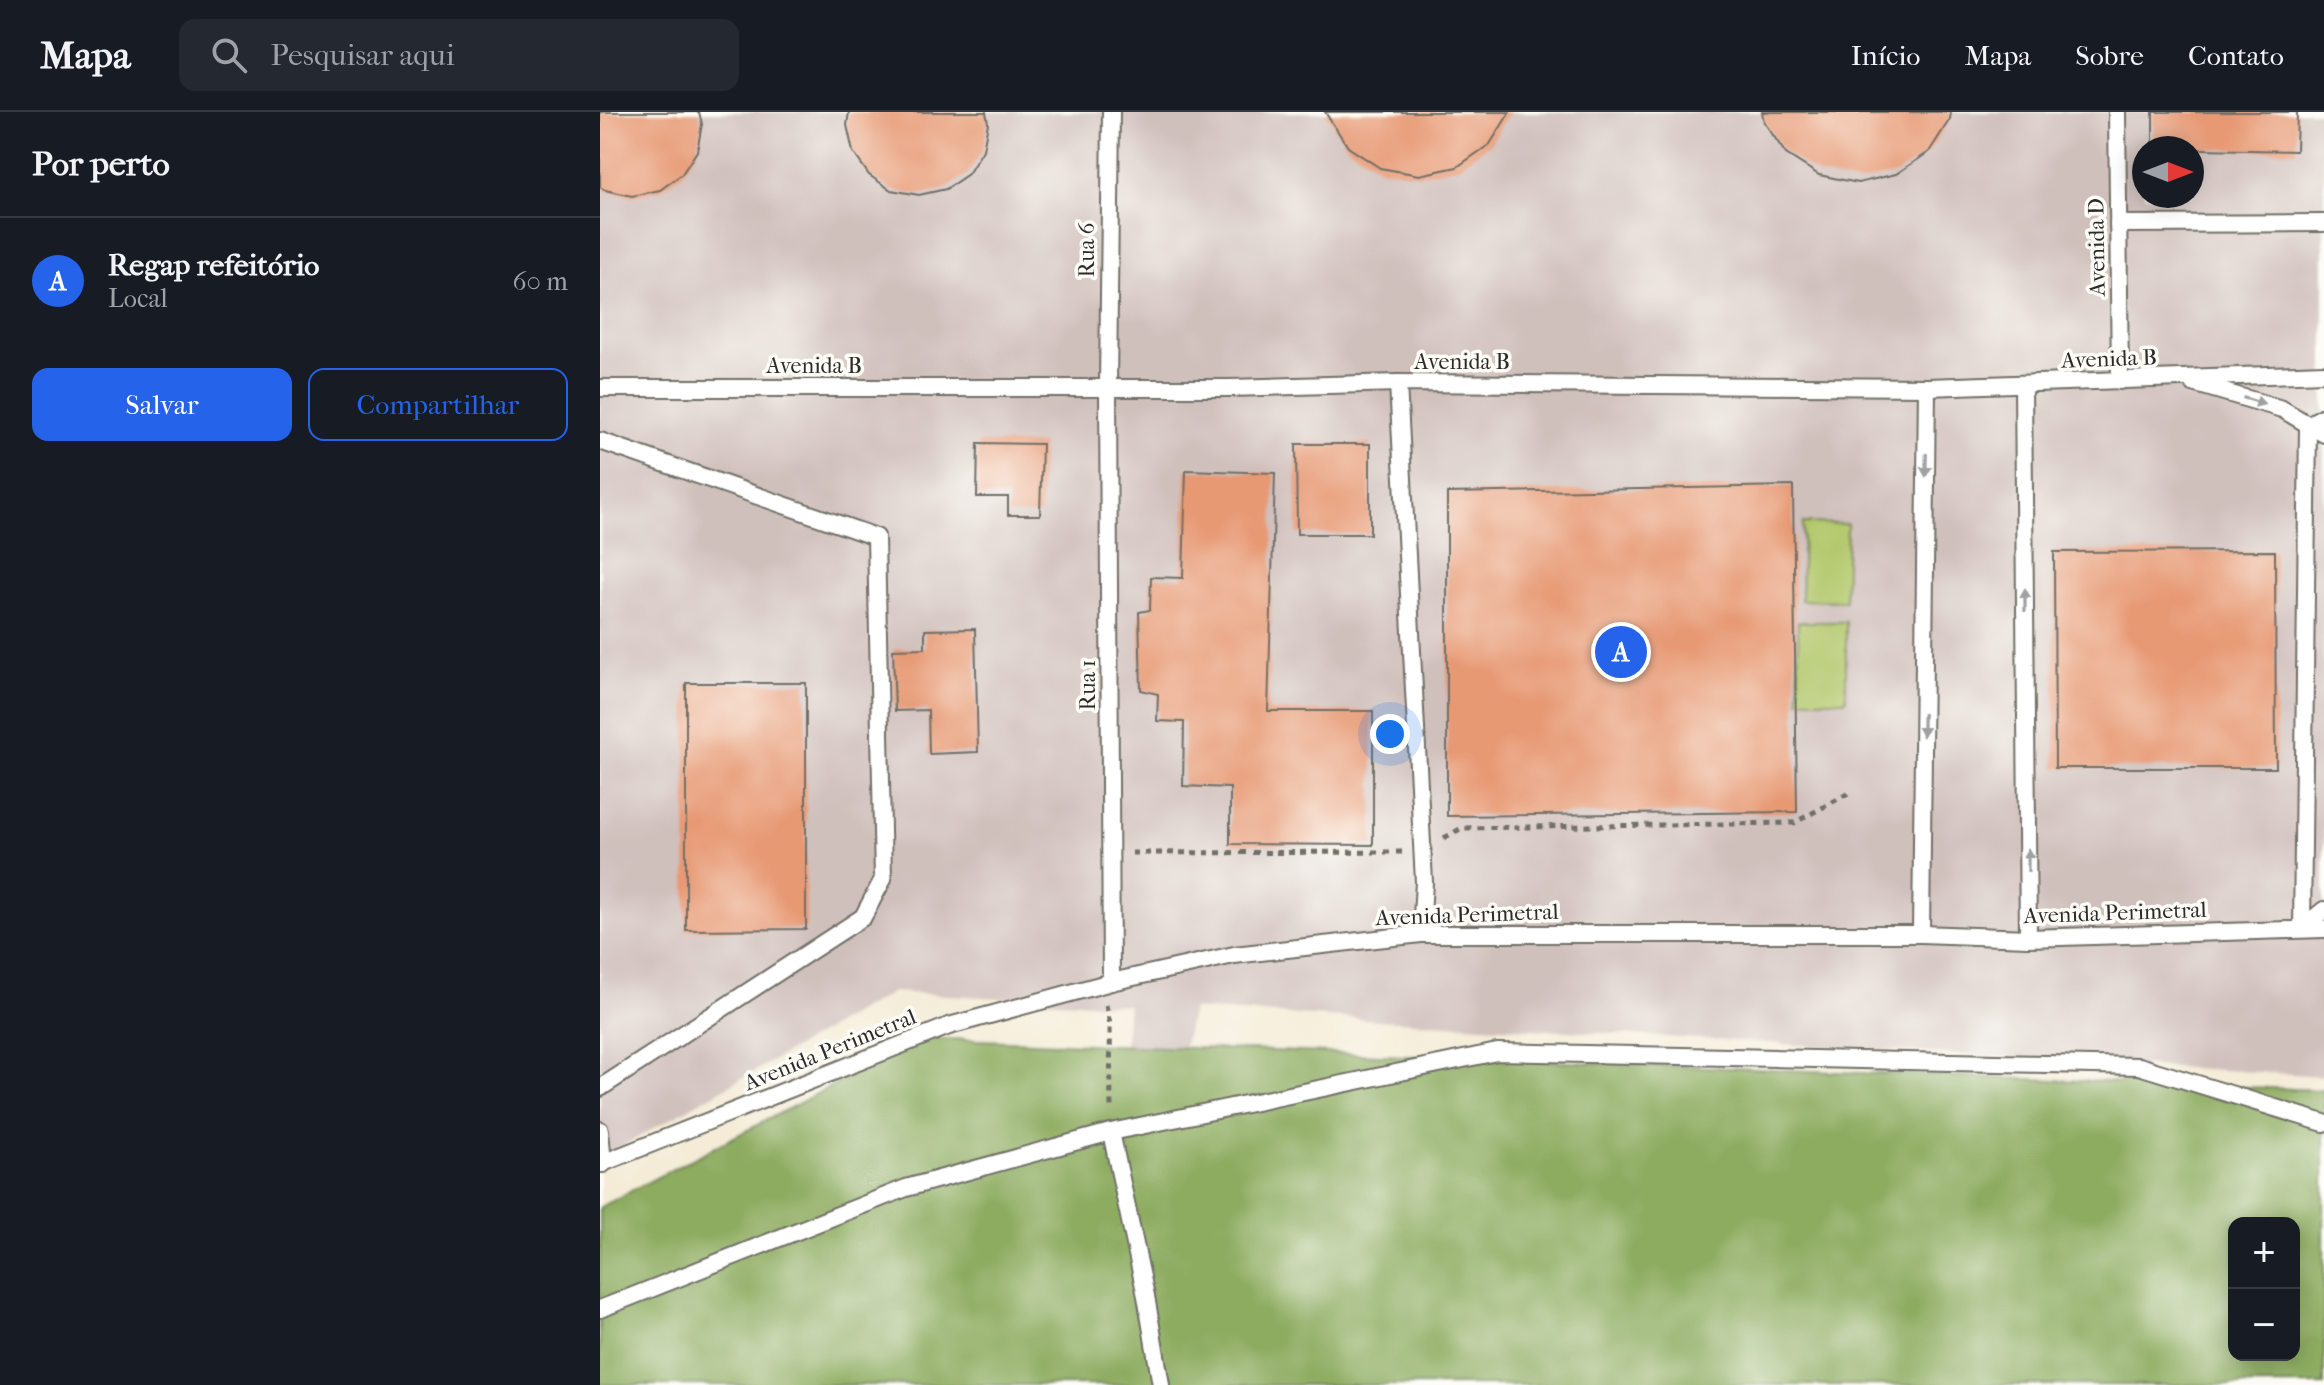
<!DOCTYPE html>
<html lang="pt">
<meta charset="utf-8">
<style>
body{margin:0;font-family:"IM FELL French Canon",serif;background:#242831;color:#f1f3f6}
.controls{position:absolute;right:24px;bottom:24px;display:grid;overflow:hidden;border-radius:16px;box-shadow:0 4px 20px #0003}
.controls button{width:72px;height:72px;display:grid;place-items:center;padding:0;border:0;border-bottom:2px solid #363941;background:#171b24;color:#f1f3f6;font:40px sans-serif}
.compass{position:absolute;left:1532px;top:24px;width:72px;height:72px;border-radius:50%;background:#171b24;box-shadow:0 4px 20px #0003;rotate:90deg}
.you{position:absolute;left:790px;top:622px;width:28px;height:28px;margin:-20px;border:6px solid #fff;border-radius:50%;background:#1a73e8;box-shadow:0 0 0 12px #1a73e833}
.badge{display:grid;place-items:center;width:52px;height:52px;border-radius:50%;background:#2563eb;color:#fff;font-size:26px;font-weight:700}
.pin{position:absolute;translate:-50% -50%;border:4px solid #fff;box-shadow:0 2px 8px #0006}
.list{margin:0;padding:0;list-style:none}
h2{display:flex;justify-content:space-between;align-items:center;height:104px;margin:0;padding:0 32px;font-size:34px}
h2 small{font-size:26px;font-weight:400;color:#9ea1a6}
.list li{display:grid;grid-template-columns:52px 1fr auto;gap:24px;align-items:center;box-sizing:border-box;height:128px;padding:0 32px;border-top:2px solid #363941}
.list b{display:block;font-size:30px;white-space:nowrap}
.list p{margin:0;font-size:26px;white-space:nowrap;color:#9ea1a6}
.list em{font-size:26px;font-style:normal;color:#9ea1a6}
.actions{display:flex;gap:16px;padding:24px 32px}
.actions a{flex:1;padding:18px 0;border:2px solid #2563eb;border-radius:16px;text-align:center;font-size:28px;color:#2563eb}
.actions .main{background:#2563eb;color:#fff}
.icon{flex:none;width:44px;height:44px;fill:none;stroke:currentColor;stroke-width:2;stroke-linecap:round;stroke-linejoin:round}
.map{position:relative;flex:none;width:1724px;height:1273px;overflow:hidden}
header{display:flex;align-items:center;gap:48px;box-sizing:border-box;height:112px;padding:0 40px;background:#171b24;border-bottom:2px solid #363941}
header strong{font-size:38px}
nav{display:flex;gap:44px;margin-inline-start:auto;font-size:28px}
.search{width:560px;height:72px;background:#242831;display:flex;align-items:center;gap:20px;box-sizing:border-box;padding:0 28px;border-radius:16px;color:#9ea1a6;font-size:30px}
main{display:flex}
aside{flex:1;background:#171b24}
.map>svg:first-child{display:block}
.industrial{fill:#d0c0bc;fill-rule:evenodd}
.green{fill:#b2c86c;stroke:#6e7a4c;stroke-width:2}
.forest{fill:#8dac60;stroke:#5c6c46;stroke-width:2;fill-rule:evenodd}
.building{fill:#e79973}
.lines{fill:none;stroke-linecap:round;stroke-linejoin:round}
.lane-casing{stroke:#716f67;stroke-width:20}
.path{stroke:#716f67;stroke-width:5;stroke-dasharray:6 6;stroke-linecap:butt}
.lane{stroke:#fff;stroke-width:16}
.oneway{fill:#a0a0a0}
.labels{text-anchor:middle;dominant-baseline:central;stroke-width:7;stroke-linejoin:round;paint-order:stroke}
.street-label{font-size:22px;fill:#2b2b2b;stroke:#fdfcf7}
</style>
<header>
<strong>Mapa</strong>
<div class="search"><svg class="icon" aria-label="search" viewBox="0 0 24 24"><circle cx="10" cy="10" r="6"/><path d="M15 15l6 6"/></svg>Pesquisar aqui</div>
<nav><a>Início</a><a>Mapa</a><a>Sobre</a><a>Contato</a></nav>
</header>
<main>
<aside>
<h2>Por perto<small></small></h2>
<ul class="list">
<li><span class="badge">A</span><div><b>Regap refeitório</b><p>Local</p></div><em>60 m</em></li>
</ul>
<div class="actions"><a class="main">Salvar</a><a>Compartilhar</a></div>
</aside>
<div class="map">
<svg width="1724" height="1273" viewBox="0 0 1724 1273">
<rect width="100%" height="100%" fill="#fdfcf7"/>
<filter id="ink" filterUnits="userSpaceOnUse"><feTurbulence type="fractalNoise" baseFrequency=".0125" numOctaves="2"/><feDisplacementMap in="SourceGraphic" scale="16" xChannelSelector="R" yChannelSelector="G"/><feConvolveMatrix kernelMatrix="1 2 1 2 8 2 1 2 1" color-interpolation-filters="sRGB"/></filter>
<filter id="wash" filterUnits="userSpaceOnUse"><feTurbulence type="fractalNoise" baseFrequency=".006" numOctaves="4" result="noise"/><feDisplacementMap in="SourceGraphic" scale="32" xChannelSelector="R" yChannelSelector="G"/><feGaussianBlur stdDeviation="1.8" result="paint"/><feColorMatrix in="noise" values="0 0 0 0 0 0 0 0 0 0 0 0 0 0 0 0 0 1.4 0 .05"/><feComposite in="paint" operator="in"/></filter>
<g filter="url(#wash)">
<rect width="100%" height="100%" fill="#f4ecd7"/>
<path class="industrial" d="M0,0H1724V964L592,897L551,1078L593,1273L515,1060L528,893L293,880L0,1047ZM1544,36H1592V84H1544Z"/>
<g class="green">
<polygon points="1203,411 1247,412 1245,489 1201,488"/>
<polygon points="1198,510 1246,510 1246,588 1199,588"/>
</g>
<path class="forest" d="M324,926L1724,978V1273H0V1095ZM1634,1111H1694V1243H1634Z"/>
<g id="blocks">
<g class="building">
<polygon points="0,0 99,0 102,12 97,39 82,62 60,78 32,84 5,78 0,75"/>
<polygon points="249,0 386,0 388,11 383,38 368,62 346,77 319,83 291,78 269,63 253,40 247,13"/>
<polygon points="725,0 910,0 890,32 857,55 819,63 780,56 748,35"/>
<polygon points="1162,0 1351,0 1350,7 1329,40 1296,62 1258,71 1219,63 1186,42 1164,10"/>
<polygon points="1553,0 1697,0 1696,39 1553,36"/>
<polygon points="378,331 442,332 440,403 408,403 408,385 377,385"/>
<polygon points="696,332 770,332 770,422 697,422"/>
<polygon points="586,358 675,361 668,599 773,599 773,733 630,732 630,676 583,674 584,610 557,609 558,582 541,578 539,500 550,498 551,465 583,466"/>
<polygon points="1193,374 1197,700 847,704 847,381"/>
<polygon points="1675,439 1676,656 1455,656 1454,440"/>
<polygon points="375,517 378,640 329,642 328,598 295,599 293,537 325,536 325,518"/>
<polygon points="86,571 206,571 206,817 86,818"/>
</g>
</g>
</g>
<g filter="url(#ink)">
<use href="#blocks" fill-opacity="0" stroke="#716f67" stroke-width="2"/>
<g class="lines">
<g class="lane-casing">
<g id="lane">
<polyline points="511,0 508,276 511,870"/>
<polyline points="1517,0 1520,269"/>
<polyline points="1518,112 1724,111"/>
<polyline points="798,271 824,770 821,822"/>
<polyline points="1593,271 1682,297 1724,322"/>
<polyline points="1423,272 1428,826"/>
<polyline points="0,276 630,276 798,271 1327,275 1724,261"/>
<polyline points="0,329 276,425 283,767 263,805 0,976"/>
<polyline points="1702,816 1708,313 1724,304"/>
<polyline points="1702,816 1724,798"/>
<polyline points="1321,822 1327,275"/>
<polyline points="0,1018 3,1052"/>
<polyline points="511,1020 546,1184 561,1273"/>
<polyline points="0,1052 349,914 511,870 634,843 821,822 1321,822 1428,826 1724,817"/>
<polyline points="0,1197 306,1076 511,1020 897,940 1539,954 1724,1011"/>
</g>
</g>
<g class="path">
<polyline points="844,726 862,716 1194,711 1249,681"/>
<polyline points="532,741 802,740"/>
<polyline points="506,893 510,912 511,999"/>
</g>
<use href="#lane" class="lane"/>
</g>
<defs><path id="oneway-solid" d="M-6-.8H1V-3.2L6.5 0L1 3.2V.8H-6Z" transform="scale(2)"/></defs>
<g class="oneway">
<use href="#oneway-solid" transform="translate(1654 289) rotate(17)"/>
<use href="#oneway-solid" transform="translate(1326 353) rotate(91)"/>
<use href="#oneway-solid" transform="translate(1425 488) rotate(-90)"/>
<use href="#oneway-solid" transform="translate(1323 613) rotate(91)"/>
<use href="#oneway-solid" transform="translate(1428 748) rotate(-90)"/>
</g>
</g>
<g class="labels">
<g class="street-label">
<text transform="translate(1497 135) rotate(-91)">Avenida D</text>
<text transform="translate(487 138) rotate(-90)">Rua 6</text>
<text transform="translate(1509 247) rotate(-2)">Avenida B</text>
<text x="862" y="250">Avenida B</text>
<text x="214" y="254">Avenida B</text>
<text transform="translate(488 573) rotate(-90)">Rua 1</text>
<text transform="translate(1515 801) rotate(-2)">Avenida Perimetral</text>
<text transform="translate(867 803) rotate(-2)">Avenida Perimetral</text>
<text transform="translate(230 938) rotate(-22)">Avenida Perimetral</text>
</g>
</g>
</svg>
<div class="controls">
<button>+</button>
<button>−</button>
</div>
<svg class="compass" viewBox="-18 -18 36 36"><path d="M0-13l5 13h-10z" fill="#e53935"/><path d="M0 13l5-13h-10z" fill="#9ea1a6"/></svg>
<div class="you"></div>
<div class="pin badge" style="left:1021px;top:540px">A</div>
</div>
</main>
